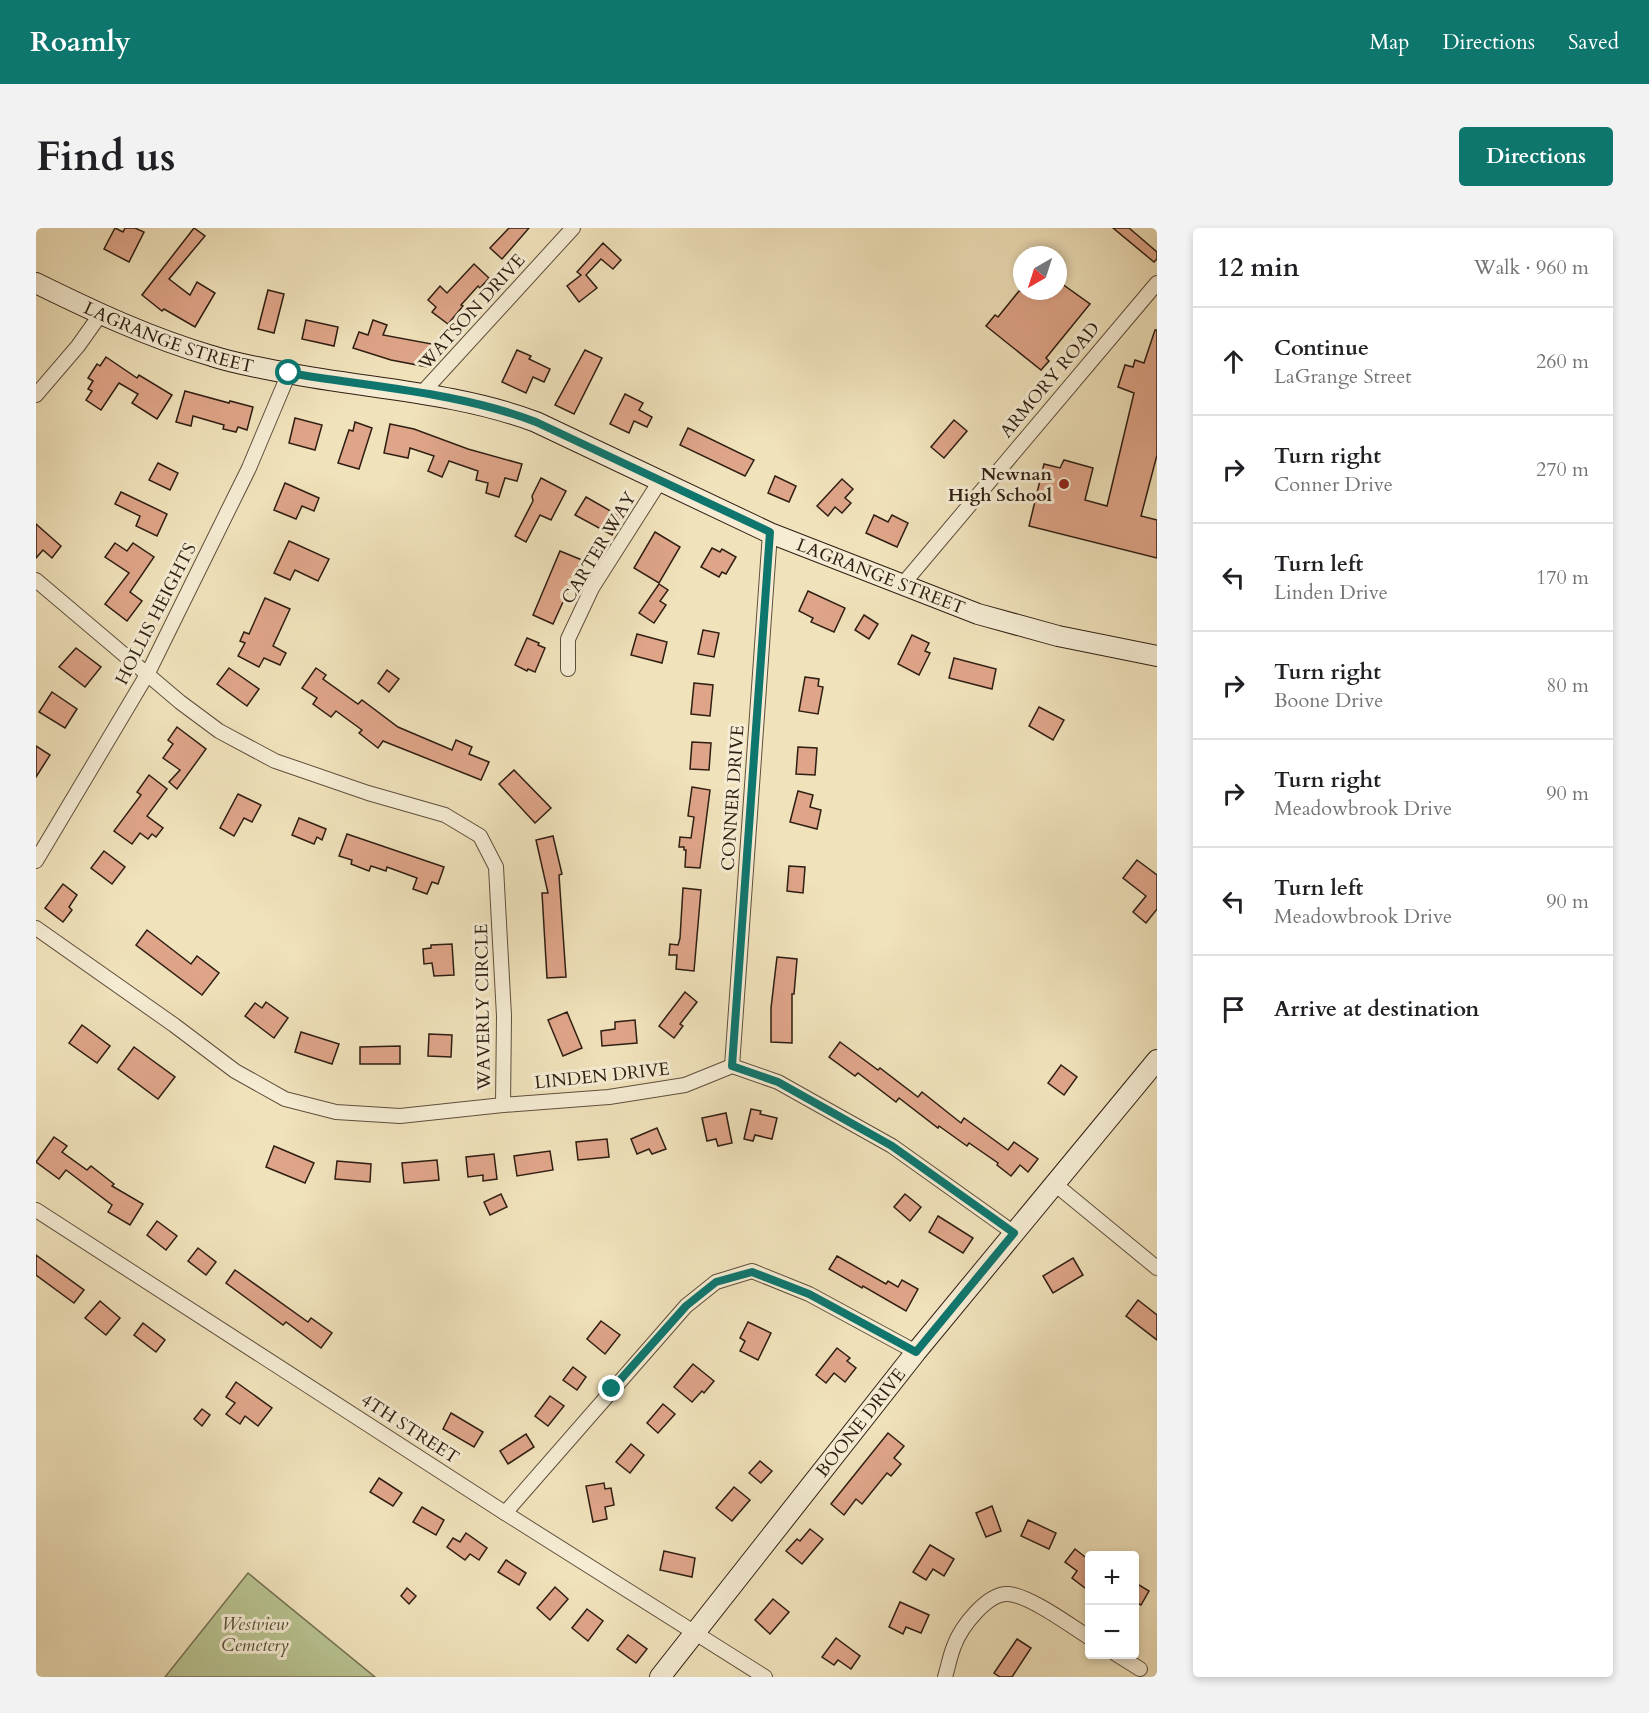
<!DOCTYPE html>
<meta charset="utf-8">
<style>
body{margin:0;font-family:Cardo,serif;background:#f2f2f2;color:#202124}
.controls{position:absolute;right:18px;bottom:18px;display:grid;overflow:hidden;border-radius:6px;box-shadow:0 3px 9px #0003}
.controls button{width:54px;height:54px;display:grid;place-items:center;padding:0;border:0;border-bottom:2px solid #e0e0e0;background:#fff;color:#202124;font:30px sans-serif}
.compass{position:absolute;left:977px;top:18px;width:54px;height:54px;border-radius:50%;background:#fff;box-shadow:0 3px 9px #0003;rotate:219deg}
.stop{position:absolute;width:18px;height:18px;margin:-14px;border:4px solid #0f766e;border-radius:50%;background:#fff}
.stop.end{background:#0f766e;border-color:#fff;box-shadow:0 2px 6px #0008}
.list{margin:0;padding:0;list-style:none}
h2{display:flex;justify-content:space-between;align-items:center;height:78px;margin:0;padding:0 24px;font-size:26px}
h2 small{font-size:20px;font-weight:400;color:#757577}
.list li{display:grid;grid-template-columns:39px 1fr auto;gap:18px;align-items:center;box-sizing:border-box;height:108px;padding:0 24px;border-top:2px solid #e0e0e0}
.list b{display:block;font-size:22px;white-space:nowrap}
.list p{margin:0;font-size:20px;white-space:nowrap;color:#757577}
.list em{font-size:20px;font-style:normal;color:#757577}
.icon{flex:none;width:33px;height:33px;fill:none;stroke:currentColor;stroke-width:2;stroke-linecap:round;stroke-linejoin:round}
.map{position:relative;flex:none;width:1121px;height:1449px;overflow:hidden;border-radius:6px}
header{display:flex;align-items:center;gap:36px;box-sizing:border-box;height:84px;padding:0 30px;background:#0f766e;color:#fff}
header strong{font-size:28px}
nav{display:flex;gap:33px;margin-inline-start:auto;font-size:21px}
.intro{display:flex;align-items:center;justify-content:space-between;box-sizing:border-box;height:144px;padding:0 36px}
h1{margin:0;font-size:42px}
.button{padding:15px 27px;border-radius:6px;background:#0f766e;color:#fff;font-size:21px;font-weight:700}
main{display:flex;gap:36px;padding:0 36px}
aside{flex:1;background:#fff;border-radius:6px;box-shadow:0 3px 9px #0003}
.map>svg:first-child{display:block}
.green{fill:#b8c391;stroke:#747052;stroke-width:1.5}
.building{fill:#dfa589;stroke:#2f1e12;stroke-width:1.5}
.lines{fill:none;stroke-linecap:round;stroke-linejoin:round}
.street-casing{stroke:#5f4f3c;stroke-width:16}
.secondary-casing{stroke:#2f1e12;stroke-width:22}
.street{stroke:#f5ecd3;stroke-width:14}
.secondary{stroke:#f5ecd3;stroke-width:20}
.route{stroke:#0f766e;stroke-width:8}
.poi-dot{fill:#8f2418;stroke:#f5ecd3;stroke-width:2}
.labels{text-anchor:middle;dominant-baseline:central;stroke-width:6;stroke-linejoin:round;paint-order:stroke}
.street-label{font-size:18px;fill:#2f1e12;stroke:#f5ecd3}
.poi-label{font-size:18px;font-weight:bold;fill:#2f1e12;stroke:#f5ecd3;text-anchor:end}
.park-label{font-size:18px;font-style:italic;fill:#585038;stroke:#f5ecd3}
</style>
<header>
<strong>Roamly</strong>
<nav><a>Map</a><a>Directions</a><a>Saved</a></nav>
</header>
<div class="intro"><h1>Find us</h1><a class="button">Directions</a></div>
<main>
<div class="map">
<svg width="1121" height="1449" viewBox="0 0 1121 1449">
<rect width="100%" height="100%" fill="#f0e2bb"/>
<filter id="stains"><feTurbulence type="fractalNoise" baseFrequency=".00333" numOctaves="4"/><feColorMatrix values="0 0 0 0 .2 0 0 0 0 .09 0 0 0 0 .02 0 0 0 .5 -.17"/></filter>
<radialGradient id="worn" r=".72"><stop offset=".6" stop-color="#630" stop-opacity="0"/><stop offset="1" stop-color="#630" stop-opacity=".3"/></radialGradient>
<polygon class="green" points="212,1345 339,1449 129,1449"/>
<g class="building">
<polygon points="79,0 87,4 89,0 99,0 108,4 93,34 68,21"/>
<polygon points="158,0 169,8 133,51 154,67 161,54 179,65 159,99 128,81 126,83 106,67"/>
<polygon points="473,0 493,0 466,31 454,20"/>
<polygon points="1077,0 1093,0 1121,24 1121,31 1118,34"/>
<polygon points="567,15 585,32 577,41 565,31 550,47 561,60 543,74 531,58 545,47 541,44"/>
<polygon points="438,36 453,50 444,60 442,58 425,77 427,78 412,96 396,84 400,79 392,72 404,58 411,65"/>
<polygon points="1022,53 1054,76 1010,130 1013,133 1005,142 950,98 959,87 962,89 983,63 1022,63"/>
<polygon points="232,62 248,66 238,105 222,101"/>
<polygon points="270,92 302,99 298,118 266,111"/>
<polygon points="337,92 351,97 347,107 396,116 392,139 355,132 317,120 323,104 332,107"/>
<polygon points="1119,102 1121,102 1121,227 1105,288 1121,292 1121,330 993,298 1008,236 1024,240 1028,232 1057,240 1049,272 1071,278 1098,165 1082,159 1089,137 1097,139 1099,132 1108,135"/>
<polygon points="481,122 495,128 493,131 514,141 508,154 497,149 490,165 466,154"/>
<polygon points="549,122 566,130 538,186 519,177"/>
<polygon points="70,129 101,150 103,147 136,167 121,191 96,175 102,166 83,155 65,182 50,172 56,163 52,161 57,153 52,150 61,136 64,138"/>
<polygon points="149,163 193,175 194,173 217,179 211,202 202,199 200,204 187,201 188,197 157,188 155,198 140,194"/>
<polygon points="589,166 607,175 603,182 616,189 611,199 598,193 593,205 574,196"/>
<polygon points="259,190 286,197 279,222 253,215"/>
<polygon points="918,192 931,203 908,230 895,219"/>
<polygon points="319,194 336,200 323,241 302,235 313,202 317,203"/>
<polygon points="354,196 378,201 432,221 486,236 481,253 469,250 463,269 450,265 452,255 440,252 442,243 413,233 406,249 392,243 398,228 374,220 372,230 348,225"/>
<polygon points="652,200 718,232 709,248 644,217"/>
<polygon points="122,235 142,245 134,262 113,252"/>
<polygon points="739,248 760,258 753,274 732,265"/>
<polygon points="505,250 530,263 515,292 504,287 490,314 479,308 497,273 496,268"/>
<polygon points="806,251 817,261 809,270 815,275 806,285 799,279 792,288 781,278"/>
<polygon points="249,255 283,270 278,283 266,278 260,291 238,282"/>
<polygon points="85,264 131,286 121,308 100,298 104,288 79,276"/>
<polygon points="550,269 585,289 576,307 539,287"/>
<polygon points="838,287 852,294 856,287 872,295 861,319 830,305"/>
<polygon points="0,296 25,318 16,330 7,322 0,330"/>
<polygon points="619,304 644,319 623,355 598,340"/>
<polygon points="253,313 293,331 282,353 259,342 254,352 238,345"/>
<polygon points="79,315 91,323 97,315 118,329 94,364 106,373 91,393 69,376 93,345 69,329"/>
<polygon points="676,320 684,324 686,321 700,329 690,346 686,344 683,349 665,339"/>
<polygon points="524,323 546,332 517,396 497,387"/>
<polygon points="623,356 632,362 624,373 630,377 618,395 603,385"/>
<polygon points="772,363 809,380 798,404 775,394 777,390 763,383"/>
<polygon points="229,370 254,381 237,418 250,425 244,437 228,430 223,439 202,428 209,415 204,413 208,404 213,406"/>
<polygon points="828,387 842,396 833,411 819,402"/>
<polygon points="667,402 683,405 678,429 662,426"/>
<polygon points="601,406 631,414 626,435 595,427"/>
<polygon points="876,407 893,415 889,423 894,425 883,447 862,436"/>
<polygon points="491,410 503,415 502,417 509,420 499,444 492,441 491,443 479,437"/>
<polygon points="40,420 65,439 49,459 23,439"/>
<polygon points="918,430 960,441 956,461 913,450"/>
<polygon points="193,440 223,461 211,478 181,456"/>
<polygon points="280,440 290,447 287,451 322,476 326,472 362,499 416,522 420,512 436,519 433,526 453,534 445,552 347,513 342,520 323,505 326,502 300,483 295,489 277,476 281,470 266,460"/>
<polygon points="351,442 363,451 353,464 342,455"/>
<polygon points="769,449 783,451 782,458 787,459 782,486 763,483"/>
<polygon points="658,455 677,457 674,488 655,486"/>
<polygon points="16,464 41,481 29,500 3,484"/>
<polygon points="1003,479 1028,492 1017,512 993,498"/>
<polygon points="141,499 170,521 141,561 133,554 144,542 127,530 137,516 132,512"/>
<polygon points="656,514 675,515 673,542 654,541"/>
<polygon points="0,518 14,527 0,549"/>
<polygon points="762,519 781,520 779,547 760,546"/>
<polygon points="478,542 515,580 499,595 463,556"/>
<polygon points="113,547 131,561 111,588 127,600 120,609 116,606 112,611 104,605 96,616 78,603 105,567 101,564"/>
<polygon points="656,559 674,562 664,640 649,639 650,622 648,622 648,619 643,619 644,609 655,610 658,589 652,588"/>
<polygon points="762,563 777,567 774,579 785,582 781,601 754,594"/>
<polygon points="202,566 225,577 216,594 208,590 198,608 184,600"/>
<polygon points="263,590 290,601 286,612 281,609 278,616 256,607"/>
<polygon points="311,606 408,639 402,656 396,654 391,666 377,661 381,650 351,639 350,643 335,638 333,643 315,636 316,632 303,628"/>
<polygon points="517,608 526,646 523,647 530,749 511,750 506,665 512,665 500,612"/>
<polygon points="68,623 89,639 76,656 55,640"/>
<polygon points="1101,632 1121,647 1121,681 1110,695 1097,684 1110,668 1087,650"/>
<polygon points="753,638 769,639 767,665 751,663"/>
<polygon points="27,656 41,667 33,679 36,682 27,694 9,680"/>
<polygon points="647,660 665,662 658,743 640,741 641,727 633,727 634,716 642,717 644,710"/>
<polygon points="111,702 155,736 161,728 183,745 166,767 100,717"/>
<polygon points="416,716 418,747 398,748 396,735 388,736 387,721 395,720 395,717"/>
<polygon points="741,729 761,731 758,766 756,766 756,815 735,814 735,780"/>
<polygon points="649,764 661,774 644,796 647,798 638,810 623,798"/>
<polygon points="230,774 252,790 238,810 209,788 219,775 226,780"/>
<polygon points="531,784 546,820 527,828 512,792"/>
<polygon points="599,792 601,815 566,818 565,803 579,801 579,794"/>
<polygon points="46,797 74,818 61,835 33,815"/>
<polygon points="265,804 303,816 296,836 259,824"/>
<polygon points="393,806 416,807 415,829 392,828"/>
<polygon points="804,814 842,842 844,840 882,869 886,864 925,895 928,890 972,922 978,914 1002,931 992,944 984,937 975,948 961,937 962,935 933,915 931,918 903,898 902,900 863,870 860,874 822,845 819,848 793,829"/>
<polygon points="364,818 364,836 324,836 324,819"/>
<polygon points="98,819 139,849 122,871 82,841"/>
<polygon points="1025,837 1041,849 1028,867 1012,855"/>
<polygon points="715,881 725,883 724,886 741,890 736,911 719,907 717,913 708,911"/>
<polygon points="690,885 696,915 682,918 680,911 671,913 666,890"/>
<polygon points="621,900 630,921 616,926 613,921 601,926 595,911"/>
<polygon points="18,909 31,918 26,924 51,942 55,938 78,956 76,958 107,976 94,997 72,984 76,977 30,942 23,951 0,934"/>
<polygon points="571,911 573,929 542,932 540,914"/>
<polygon points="238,918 278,935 269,955 230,939"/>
<polygon points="514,923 517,942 481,948 478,928"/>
<polygon points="458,926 461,951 447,953 447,947 432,949 430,929"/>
<polygon points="401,932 403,952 368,955 366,935"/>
<polygon points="301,933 335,936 334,954 299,951"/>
<polygon points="465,966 471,979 454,987 448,974"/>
<polygon points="869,966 885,979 874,993 858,979"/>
<polygon points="902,988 937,1010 927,1025 893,1004"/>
<polygon points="121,993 141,1008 130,1022 111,1007"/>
<polygon points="162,1020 180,1034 170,1047 152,1033"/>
<polygon points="0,1027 48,1062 38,1075 0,1047"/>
<polygon points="801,1028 850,1056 852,1053 862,1059 866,1052 882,1061 870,1083 827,1058 826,1060 793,1041"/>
<polygon points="1037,1030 1047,1047 1017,1065 1007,1048"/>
<polygon points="199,1042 272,1094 275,1090 296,1105 285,1120 250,1094 247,1097 190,1055"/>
<polygon points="1102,1072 1121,1087 1121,1112 1090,1088"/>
<polygon points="64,1073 84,1090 70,1107 49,1090"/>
<polygon points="565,1093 584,1107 569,1126 551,1111"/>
<polygon points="712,1094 735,1105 722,1132 704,1123 709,1113 704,1110"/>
<polygon points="107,1095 129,1112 120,1124 98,1107"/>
<polygon points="801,1120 814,1130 811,1133 820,1140 809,1154 798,1145 790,1155 780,1147"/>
<polygon points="657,1136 678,1153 668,1165 666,1163 656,1174 638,1159"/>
<polygon points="537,1139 550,1149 541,1162 527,1152"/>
<polygon points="200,1154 236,1180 222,1198 209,1188 204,1196 190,1186 199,1175 190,1169"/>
<polygon points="514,1168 528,1178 512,1198 499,1188"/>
<polygon points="627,1176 639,1186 622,1205 611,1195"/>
<polygon points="166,1181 174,1187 166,1198 158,1191"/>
<polygon points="415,1185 447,1204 438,1219 407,1201"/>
<polygon points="852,1205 868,1218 858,1230 865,1236 855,1248 851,1245 826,1276 820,1271 808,1287 795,1276"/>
<polygon points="490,1206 498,1219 472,1236 464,1223"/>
<polygon points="595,1216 608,1227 594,1245 580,1234"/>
<polygon points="724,1233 736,1243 725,1255 713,1245"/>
<polygon points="343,1250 366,1265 357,1278 334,1264"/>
<polygon points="568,1255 569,1261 575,1260 578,1277 569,1279 571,1291 557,1294 550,1258"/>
<polygon points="698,1259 714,1272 696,1293 680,1280"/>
<polygon points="956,1278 965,1303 950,1309 940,1285"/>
<polygon points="386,1279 408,1292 400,1307 377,1294"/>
<polygon points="992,1292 1020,1305 1013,1321 985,1308"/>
<polygon points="774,1301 787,1311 766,1336 750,1323 761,1311 764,1313"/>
<polygon points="430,1305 451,1320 443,1332 434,1326 429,1332 411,1319 417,1310 424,1314"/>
<polygon points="894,1317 918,1331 908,1348 897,1341 890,1352 877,1344"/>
<polygon points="1039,1321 1053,1332 1053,1354 1049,1360 1036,1350 1041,1343 1029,1334"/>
<polygon points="628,1323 659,1330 656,1349 624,1342"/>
<polygon points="470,1332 490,1345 483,1357 462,1344"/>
<polygon points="1098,1354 1113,1363 1105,1377 1098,1373"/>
<polygon points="519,1359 532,1371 514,1392 501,1380"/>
<polygon points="371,1360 380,1368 373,1376 365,1368"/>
<polygon points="737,1371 753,1384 734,1406 719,1392"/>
<polygon points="864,1374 893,1387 885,1405 870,1399 867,1406 853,1399"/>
<polygon points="551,1381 567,1393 552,1413 536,1400"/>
<polygon points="592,1407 611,1421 600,1435 581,1421"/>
<polygon points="800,1410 824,1428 815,1441 802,1432 798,1437 786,1429"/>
<polygon points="981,1411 995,1420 976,1449 964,1449 958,1445"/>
</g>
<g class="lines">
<g class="street-casing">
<g id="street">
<polyline points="386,165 537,0"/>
<polyline points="0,167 42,118 64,87"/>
<polyline points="0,352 144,474 183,503 239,533 332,565 409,587 444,608 460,639 468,788 467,877"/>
<polyline points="867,356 1121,55"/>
<polyline points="532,441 532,411 556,360 624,253"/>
<polyline points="0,633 112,445 213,240 253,145"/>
<polyline points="0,700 138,797 199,843 249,871 300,884 364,888 467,877 573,869 649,857 696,838 742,854 856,918 978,1005"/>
<polyline points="696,838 734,305"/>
<polyline points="1020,957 1121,1040"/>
<polyline points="0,982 469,1285 729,1449"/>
<polyline points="469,1285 650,1078 680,1054 716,1043 773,1066 880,1124"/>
<polyline points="1080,1426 1104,1441"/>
<path d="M909,1449C912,1439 914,1428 918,1418C925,1399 951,1365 972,1366C993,1367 1035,1398 1054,1410"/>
</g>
</g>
<g class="secondary-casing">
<g id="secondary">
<path id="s1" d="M0,55C57,83 114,110 176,128C200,136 226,140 251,145C334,161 420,164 500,194L734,305L942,386L1022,408L1121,428"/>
<path id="s2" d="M624,1449L880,1124L1121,832"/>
</g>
</g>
<use href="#street" class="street"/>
<use href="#secondary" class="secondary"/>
</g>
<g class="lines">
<path class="route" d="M253,145C335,159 422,164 500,194L734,304L696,838L742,854L856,918L978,1005L880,1124L773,1066L716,1044L680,1054L650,1078L576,1161"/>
</g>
<circle class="poi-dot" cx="1028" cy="256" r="6"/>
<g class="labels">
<g class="street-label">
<text transform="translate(436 84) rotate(-48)">WATSON DRIVE</text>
<text stroke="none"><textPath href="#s1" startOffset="144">LAGRANGE STREET</textPath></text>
<text transform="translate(1014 152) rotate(-50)">ARMORY ROAD</text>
<text transform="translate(563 320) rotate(-59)">CARTER WAY</text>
<text stroke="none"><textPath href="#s1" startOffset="900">LAGRANGE STREET</textPath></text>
<text transform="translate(120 386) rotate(-63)">HOLLIS HEIGHTS</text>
<text transform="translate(697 570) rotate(-86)">CONNER DRIVE</text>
<text transform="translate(447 779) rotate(-91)">WAVERLY CIRCLE</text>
<text transform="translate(566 848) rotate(-6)">LINDEN DRIVE</text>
<text stroke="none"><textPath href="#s2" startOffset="324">BOONE DRIVE</textPath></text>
<text transform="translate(374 1201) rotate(33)">4TH STREET</text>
</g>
<g class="poi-label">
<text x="1016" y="246">Newnan<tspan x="1016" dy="21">High School</tspan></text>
</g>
<g class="park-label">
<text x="219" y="1396">Westview<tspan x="219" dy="21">Cemetery</tspan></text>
</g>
</g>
<rect width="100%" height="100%" filter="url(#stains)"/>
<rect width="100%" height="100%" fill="url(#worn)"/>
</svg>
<div class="controls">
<button>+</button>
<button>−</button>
</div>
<svg class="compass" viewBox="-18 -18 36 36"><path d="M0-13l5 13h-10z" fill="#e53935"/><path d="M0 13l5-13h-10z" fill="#757577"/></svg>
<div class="stop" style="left:253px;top:145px"></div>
<div class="stop end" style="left:576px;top:1161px"></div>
</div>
<aside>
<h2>12 min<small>Walk · 960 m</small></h2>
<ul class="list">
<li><svg class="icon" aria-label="ahead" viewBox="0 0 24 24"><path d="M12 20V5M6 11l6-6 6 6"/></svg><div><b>Continue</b><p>LaGrange Street</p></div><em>260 m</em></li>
<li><svg class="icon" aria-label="right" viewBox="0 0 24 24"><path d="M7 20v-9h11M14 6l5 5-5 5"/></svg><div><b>Turn right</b><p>Conner Drive</p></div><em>270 m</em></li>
<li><svg class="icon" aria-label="left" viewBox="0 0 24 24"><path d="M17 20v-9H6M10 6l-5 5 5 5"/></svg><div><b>Turn left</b><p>Linden Drive</p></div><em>170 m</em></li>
<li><svg class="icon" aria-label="right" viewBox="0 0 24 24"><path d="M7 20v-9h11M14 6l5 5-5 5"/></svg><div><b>Turn right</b><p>Boone Drive</p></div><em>80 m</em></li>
<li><svg class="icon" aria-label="right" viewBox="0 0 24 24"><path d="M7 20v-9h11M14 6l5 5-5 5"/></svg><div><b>Turn right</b><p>Meadowbrook Drive</p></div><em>90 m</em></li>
<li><svg class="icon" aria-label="left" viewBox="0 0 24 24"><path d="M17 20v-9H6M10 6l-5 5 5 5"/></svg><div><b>Turn left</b><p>Meadowbrook Drive</p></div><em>90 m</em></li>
<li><svg class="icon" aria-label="arrive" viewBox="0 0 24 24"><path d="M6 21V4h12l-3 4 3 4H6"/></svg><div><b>Arrive at destination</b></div></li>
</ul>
</aside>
</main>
